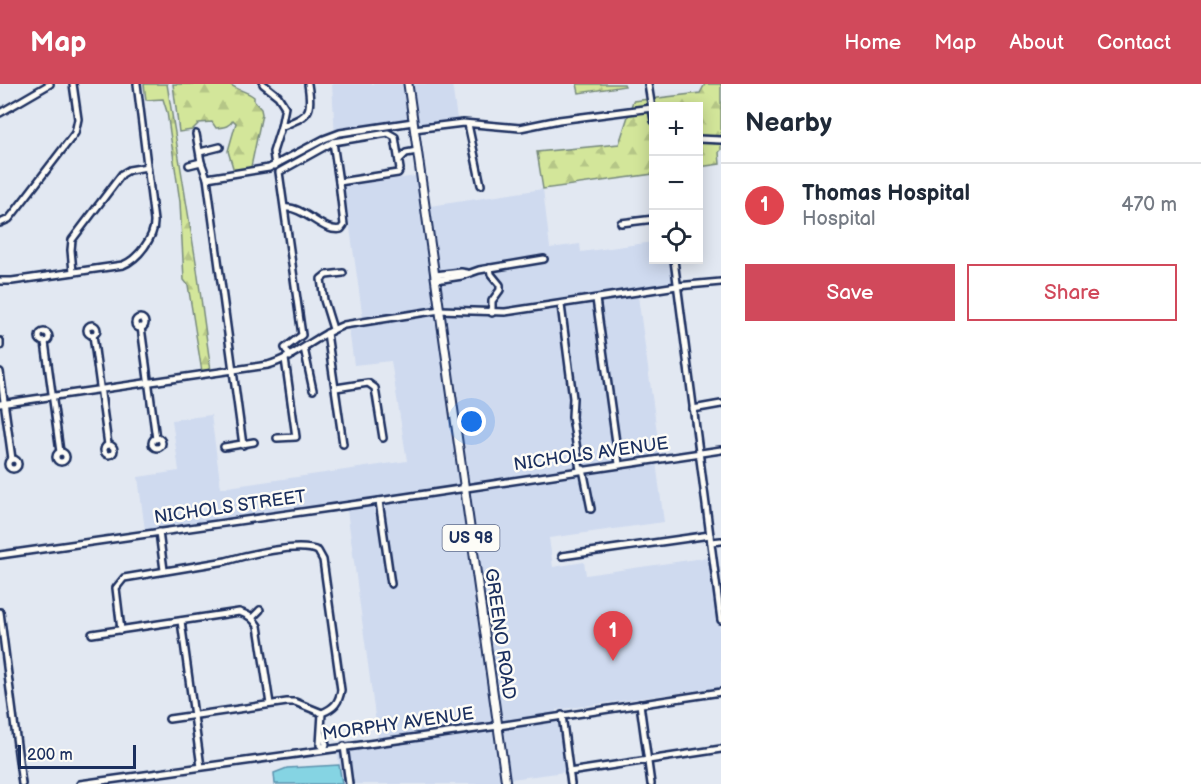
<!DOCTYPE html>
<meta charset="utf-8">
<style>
body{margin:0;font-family:"Balsamiq Sans",sans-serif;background:#f6f6f7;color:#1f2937}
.controls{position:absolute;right:18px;top:18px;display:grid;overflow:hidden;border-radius:0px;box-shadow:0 3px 15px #0003}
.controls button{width:54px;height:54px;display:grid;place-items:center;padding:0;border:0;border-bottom:2px solid #e0e1e3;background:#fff;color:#1f2937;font:30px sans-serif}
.scale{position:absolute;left:18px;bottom:15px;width:118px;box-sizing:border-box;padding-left:6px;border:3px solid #1b2f5e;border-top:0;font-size:16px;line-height:21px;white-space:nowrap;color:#1b2f5e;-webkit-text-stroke:4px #fdfcf7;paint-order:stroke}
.you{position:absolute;left:472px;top:338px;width:21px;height:21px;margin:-15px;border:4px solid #fff;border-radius:50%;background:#1a73e8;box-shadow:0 0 0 9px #1a73e833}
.badge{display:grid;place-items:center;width:39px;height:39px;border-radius:50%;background:#d1495b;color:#fff;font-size:20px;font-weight:700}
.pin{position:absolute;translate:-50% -50px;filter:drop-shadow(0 2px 3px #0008)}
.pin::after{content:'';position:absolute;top:32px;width:21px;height:18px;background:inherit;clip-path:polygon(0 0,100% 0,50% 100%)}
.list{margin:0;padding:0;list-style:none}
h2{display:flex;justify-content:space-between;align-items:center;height:78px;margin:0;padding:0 24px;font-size:26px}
h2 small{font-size:20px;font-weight:400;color:#747a83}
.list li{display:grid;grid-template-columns:39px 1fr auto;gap:18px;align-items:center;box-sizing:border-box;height:84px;padding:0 24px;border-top:2px solid #e0e1e3}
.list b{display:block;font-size:22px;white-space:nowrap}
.list p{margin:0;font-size:20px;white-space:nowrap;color:#747a83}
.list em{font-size:20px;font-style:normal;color:#747a83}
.actions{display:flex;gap:12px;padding:18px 24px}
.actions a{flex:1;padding:14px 0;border:2px solid #d1495b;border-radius:0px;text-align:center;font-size:21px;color:#d1495b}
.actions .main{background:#d1495b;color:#fff}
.icon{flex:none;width:33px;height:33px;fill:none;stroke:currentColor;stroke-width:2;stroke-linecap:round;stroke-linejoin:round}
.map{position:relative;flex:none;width:721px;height:700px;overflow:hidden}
header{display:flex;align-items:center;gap:36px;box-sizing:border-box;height:84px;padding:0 30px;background:#d1495b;color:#fff}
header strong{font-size:28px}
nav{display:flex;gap:33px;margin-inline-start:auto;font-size:21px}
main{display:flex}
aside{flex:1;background:#fff}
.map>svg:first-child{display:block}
.built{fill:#cfdaef}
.forest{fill:url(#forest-firs);stroke:#778a7c;stroke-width:1.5}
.water{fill:#85d4e3;stroke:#5b92ae;stroke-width:1.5}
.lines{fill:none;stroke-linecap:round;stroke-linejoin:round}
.minor-casing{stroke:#1b2f5e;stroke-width:10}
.major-casing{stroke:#1b2f5e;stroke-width:11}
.minor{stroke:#fdfcf7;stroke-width:5}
.major{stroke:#fdfcf7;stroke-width:7}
.labels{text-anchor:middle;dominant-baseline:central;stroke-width:5;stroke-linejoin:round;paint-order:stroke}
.shield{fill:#fdfcf7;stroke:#5f6c8c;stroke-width:1.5}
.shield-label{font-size:16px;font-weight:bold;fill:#1b2f5e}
.street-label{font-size:18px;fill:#1b2f5e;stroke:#fdfcf7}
</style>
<header>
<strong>Map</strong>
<nav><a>Home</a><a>Map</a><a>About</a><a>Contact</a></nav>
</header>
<main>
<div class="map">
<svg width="721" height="700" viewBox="0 0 721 700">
<defs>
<pattern id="forest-firs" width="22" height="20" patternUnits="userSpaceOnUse" patternTransform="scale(1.5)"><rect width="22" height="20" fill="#d3e69a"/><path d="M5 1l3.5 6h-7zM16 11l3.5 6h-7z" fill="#b5c687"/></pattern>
</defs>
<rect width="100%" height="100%" fill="#e2e8f2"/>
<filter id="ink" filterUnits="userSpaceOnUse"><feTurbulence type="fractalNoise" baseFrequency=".0167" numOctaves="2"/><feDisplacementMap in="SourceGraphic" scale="12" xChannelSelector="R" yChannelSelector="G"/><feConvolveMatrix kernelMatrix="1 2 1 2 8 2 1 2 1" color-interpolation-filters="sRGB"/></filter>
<g filter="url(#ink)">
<polygon class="built" points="332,0 452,0 458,42 420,47 430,122 543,105 550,164 580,160 581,168 653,158 654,176 670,176 673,200 637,205 661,377 656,378 664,438 549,454 553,483 584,478 586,491 710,473 721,551 721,603 556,626 565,688 511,695 511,700 342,700 336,660 378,654 347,426 146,454 138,393 179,387 172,336 211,331 221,404 407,377 391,277 354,281 348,238 363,235 344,102 416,92 409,43 335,53"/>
<g class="forest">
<polygon points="144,0 167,0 196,178 211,287 202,288 188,201 184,196 180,118 167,28 163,15 146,16"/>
<path d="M173,0H230C236,6 247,7 254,13V17L261,25L262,30L251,83L234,87L228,67L236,39L233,36C229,43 224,43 216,44L212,38L199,39L192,46L179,48Z"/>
<polygon points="577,0 624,0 625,2 579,9"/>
<polygon points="705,0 721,0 721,66 719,68 720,80 699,83 698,22 654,22 653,90 543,105 537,68 619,60 633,17 700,9"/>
</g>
<polygon class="water" points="339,681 342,700 275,700 274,689 287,684"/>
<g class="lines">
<g class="minor-casing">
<g id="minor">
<polyline points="263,0 278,12 285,23 281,43"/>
<polyline points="648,0 654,37"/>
<polyline points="0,29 50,0"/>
<polyline points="468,40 481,101"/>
<polyline points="414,45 463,39 520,44 559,36 652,24"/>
<polyline points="196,50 201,78 207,94 243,361"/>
<polyline points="698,55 721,56"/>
<polyline points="333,58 339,98"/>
<polyline points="200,68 220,63"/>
<polyline points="399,76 406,69 417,67"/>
<polyline points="189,81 201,78"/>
<path d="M275,82L273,68L281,43C308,31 313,32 308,0"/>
<polyline points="207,94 269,84 324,55 340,49 413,38"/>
<path d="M284,124C303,121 324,150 341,145L344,141L339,98L398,89L400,85L395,53L388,49L333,58L279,88L302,251L285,264L290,273"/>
<polyline points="0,139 9,135 13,130 75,49 78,35 73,0"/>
<polyline points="621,139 654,135"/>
<polyline points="674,176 721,536"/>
<polyline points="490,184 491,190 500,201 500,206 492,217 492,229"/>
<polyline points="73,188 71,166 72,156 122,90 129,86 147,83"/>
<polyline points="435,191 461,188 467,189"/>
<polyline points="436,196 462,192 479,186 544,175"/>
<path d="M0,197H12L123,181C138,175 155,153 154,137L137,0"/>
<polyline points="596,215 619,380"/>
<polyline points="561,221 573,314 572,333 580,386"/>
<circle cx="140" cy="239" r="5"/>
<circle cx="92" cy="246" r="5"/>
<polyline points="141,243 156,355"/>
<polyline points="333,245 324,216 321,195 326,191 343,189"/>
<circle cx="44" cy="253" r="5"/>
<polyline points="327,249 343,360"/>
<polyline points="93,251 108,361"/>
<polyline points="0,257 0,262"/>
<polyline points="45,258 60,368"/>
<polyline points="304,264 313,306"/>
<polyline points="0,288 12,375"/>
<polyline points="336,304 368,299 375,304 383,354"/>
<path d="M0,320L268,281C296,273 317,251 344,241L440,226L505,228L677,202L721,198"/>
<polyline points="693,325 721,320"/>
<polyline points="277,354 296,353 285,275"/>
<circle cx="157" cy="359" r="5"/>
<circle cx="109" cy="366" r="5"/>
<polyline points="224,363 254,358"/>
<circle cx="61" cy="373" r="5"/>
<circle cx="13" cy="380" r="5"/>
<polyline points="583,385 591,425"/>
<polyline points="379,417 391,500"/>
<polyline points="159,448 164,486"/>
<polyline points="711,458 721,457"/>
<polyline points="0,471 379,417 721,366"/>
<polyline points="562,472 710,451"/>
<polyline points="0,528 22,700"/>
<polyline points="253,533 260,526"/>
<polyline points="181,537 201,683"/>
<path d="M121,546L116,504L124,494L226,477C246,471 299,458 318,467L323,476L341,606C339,619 334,624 322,629L320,661L324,665"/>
<path d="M92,550L239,528C249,531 253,534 258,542L270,620"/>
<polyline points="640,620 651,700"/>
<polyline points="562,631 571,700"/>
<polyline points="169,635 287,618 295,618 322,629"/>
<polyline points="322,649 326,660 324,665"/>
<polyline points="344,662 349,700"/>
<polyline points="569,688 721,665"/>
<polyline points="80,700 498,642 721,608"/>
</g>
</g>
<g class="major-casing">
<polyline id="major" points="408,0 506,700"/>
</g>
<use href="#minor" class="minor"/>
<use href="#major" class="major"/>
</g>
</g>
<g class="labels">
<rect class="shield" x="442.5" y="441" width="57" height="26" rx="4.5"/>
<g class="shield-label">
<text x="471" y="454">US 98</text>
</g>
<g class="street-label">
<text transform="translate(591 370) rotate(-8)">NICHOLS AVENUE</text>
<text transform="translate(230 423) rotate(-8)">NICHOLS STREET</text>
<text transform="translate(500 550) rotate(82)">GREENO ROAD</text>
<text transform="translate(398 640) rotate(-8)">MORPHY AVENUE</text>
</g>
</g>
</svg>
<div class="controls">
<button>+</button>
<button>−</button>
<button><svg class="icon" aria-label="locate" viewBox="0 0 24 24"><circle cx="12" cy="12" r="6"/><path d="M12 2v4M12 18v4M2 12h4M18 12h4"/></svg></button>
</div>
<div class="scale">200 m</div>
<div class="you"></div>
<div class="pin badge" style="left:613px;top:577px;background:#e0444e">1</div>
</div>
<aside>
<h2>Nearby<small></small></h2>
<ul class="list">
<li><span class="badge" style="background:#e0444e">1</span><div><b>Thomas Hospital</b><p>Hospital</p></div><em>470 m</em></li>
</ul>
<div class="actions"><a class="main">Save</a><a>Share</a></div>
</aside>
</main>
